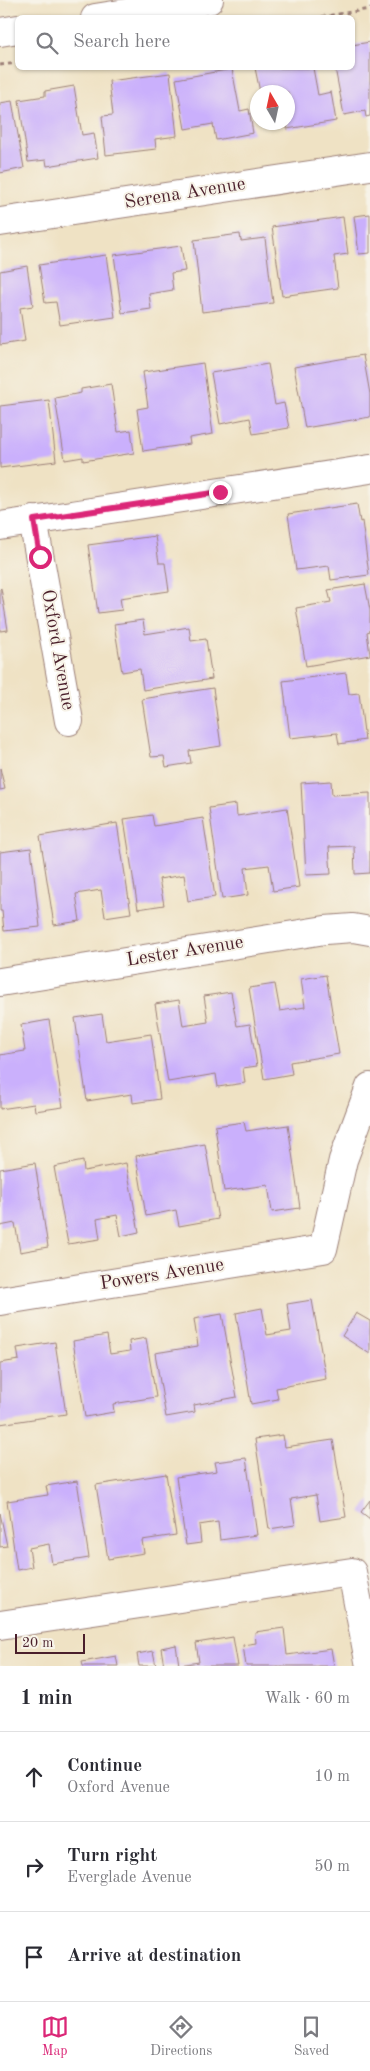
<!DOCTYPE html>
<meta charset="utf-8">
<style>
body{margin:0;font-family:"Old Standard TT",serif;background:#f7f7f7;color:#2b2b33}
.compass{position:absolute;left:250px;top:85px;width:45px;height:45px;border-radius:50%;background:#fff;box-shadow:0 1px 4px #0004;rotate:351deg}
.scale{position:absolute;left:15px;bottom:12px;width:70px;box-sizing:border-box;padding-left:5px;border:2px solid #4a1f2b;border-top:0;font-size:14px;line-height:18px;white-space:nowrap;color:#4a1f2b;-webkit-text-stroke:4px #f7f3e8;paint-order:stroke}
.stop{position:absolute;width:15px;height:15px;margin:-11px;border:4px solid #db2777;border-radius:50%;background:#fff}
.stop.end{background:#db2777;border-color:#fff;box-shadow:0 1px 5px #0008}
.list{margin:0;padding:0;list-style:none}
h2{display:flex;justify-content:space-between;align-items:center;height:65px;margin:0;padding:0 20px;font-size:21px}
h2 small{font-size:16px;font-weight:400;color:#7c7c81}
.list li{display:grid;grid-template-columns:32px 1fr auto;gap:15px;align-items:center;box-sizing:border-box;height:90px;padding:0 20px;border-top:1px solid #e1e1e2}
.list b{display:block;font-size:19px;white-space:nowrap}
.list p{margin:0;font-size:16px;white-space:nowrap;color:#7c7c81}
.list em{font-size:16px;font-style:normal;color:#7c7c81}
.icon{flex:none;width:28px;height:28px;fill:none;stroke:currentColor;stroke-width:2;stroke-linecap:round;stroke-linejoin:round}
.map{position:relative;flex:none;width:370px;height:1666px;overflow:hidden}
.search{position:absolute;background:#fff;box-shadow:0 1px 4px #0004;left:15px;right:15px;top:15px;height:55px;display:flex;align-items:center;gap:12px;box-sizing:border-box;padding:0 18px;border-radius:8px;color:#7c7c81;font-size:19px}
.sheet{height:335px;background:#fff}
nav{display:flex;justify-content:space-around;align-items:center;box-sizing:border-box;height:70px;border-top:1px solid #e1e1e2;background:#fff;font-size:14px;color:#7c7c81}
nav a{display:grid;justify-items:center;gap:2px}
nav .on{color:#db2777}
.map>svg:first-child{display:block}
.building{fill:#cab0fc}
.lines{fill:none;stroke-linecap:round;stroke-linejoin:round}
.minor-casing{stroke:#9c8078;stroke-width:30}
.major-casing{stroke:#9c8078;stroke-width:30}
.path{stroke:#9c8078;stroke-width:3;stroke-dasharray:4 4;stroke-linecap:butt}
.minor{stroke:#fff;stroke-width:28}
.major{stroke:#fff;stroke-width:28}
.route{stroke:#db2777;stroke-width:6}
.labels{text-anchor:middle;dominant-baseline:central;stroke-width:4;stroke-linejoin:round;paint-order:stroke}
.street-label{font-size:19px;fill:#4a1f2b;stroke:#f7f3e8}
</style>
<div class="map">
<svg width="370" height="1666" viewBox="0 0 370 1666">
<rect width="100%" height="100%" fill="#f7f3e8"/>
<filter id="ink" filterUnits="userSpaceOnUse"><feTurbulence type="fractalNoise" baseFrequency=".02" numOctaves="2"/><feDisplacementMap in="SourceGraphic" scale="10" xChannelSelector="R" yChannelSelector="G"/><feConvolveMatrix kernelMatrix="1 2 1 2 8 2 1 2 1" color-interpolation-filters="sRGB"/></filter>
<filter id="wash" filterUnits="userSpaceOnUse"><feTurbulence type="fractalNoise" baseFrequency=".0096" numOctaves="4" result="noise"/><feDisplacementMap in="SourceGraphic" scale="20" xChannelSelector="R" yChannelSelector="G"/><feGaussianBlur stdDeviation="1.12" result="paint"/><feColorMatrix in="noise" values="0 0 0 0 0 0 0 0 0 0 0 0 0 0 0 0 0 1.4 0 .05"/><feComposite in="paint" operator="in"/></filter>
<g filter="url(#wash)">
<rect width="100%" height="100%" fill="#efe2c4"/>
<g id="blocks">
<g class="building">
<polygon points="370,42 370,116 366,117 365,111 344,115 335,68 352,68 352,45"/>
<polygon points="255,68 313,68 318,95 331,92 336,121 287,129 288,92 260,92"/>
<polygon points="232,69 240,111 249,109 253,133 216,140 213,124 185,129 176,79"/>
<polygon points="170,73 177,136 155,139 156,149 106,155 102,116 113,115 109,81"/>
<polygon points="74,86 82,135 94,133 98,158 47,166 46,160 28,162 19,100 45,96 45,91"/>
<polygon points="12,101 24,168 0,173 0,103"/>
<polygon points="370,214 370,253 359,254 354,216"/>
<polygon points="343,217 348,254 334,256 338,288 282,296 272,227"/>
<polygon points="240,234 241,241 265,238 273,303 202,312 194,240"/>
<polygon points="181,246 185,271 171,273 173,290 149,294 151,309 122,313 114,255"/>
<polygon points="106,255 115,317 60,325 56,302 45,303 39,265"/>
<polygon points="27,266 33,306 20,308 25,341 0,345 0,271"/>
<polygon points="363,355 370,394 370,417 305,428 294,367"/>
<polygon points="203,363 213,434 189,438 190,444 143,451 137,409 148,407 143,372"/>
<polygon points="268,364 275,405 284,403 289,428 253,434 250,418 220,424 211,373"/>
<polygon points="111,384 118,432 131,430 134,453 83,461 83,457 65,460 55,398 81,393 81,389"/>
<polygon points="49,400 56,461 0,468 0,406"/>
<polygon points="357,504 360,522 362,521 369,575 331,580 329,566 296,570 288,514"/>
<polygon points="155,536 159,563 165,563 169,591 120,598 122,610 98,613 88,545"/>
<polygon points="365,584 370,610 370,631 367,632 370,655 306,666 296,608 331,602 328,590"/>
<polygon points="1,588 8,630 0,631 0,589"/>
<polygon points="143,620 145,634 189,627 191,641 206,639 212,679 143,690 140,669 122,672 114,624"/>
<polygon points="346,673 349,694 359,693 365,740 339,744 337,733 290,738 283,681"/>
<polygon points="213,688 221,746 189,751 191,763 166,767 164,756 151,757 142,699"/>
<polygon points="0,768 5,789 0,790"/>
<polygon points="331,781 332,795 370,793 370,873 355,874 354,846 329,847 331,874 306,875 301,783"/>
<polygon points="236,804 237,816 287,808 299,887 273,891 269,865 245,868 248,895 222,899 209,808"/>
<polygon points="152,815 154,826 203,818 215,897 188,901 184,875 159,879 164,905 138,909 124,819"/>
<polygon points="117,823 131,913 105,917 101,890 76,894 80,921 54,925 40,836"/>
<polygon points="31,848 40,927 4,931 2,911 0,911 0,852"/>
<polygon points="326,975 339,1054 290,1062 292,1074 264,1079 249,988 275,984 280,1011 305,1007 301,979"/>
<polygon points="231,992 237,1026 250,1024 257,1066 243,1068 245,1083 218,1087 216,1074 168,1082 155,1004 179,1000 183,1026 208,1022 204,996"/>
<polygon points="102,1014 106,1041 151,1034 160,1099 133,1103 132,1094 87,1101 75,1018"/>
<polygon points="49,1020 63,1107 35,1111 34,1104 0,1109 0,1055 25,1051 21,1025"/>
<polygon points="244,1122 246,1131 288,1125 300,1208 272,1212 268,1185 224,1191 215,1126"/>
<polygon points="205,1144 218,1219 179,1226 176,1210 146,1216 136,1156"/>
<polygon points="83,1161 84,1171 126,1163 139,1232 121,1236 117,1215 97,1219 100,1239 68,1244 54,1167"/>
<polygon points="35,1163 48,1247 20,1252 15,1223 0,1226 0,1169"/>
<polygon points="312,1300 326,1379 276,1388 278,1399 251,1404 236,1313 262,1308 267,1335 291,1331 287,1304"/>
<polygon points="356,1313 370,1321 370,1354 342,1336"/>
<polygon points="222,1314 237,1397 194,1405 195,1412 166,1417 155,1353 198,1346 194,1319"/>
<polygon points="107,1335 110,1354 130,1351 129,1341 146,1338 156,1397 113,1404 114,1412 85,1417 73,1341"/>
<polygon points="55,1342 66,1414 0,1424 0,1363 19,1360 17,1348"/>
<polygon points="283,1435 285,1447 333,1440 346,1517 320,1521 316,1495 291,1499 295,1525 269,1529 255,1439"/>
<polygon points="246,1458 257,1535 220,1540 218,1522 199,1525 201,1543 186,1545 176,1477 217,1471 215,1462"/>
<polygon points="166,1474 176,1535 142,1540 144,1553 108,1559 96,1485"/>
<polygon points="77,1481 89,1558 52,1564 49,1544 29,1548 32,1567 17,1570 7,1501 48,1495 46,1486"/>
<polygon points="370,1500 370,1519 361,1512"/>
<polygon points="0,1513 7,1546 0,1547"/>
<polygon points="284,1628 287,1655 331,1649 334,1666 246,1666 243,1645 256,1643 255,1632"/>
<polygon points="233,1637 238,1666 164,1666 161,1648 176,1645 179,1665 199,1662 196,1643"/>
<polygon points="153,1651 156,1666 139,1666 137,1654"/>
<polygon points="116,1656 118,1666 83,1666 82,1662"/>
</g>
</g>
</g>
<g filter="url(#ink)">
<use href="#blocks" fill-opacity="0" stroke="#9c8078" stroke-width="1"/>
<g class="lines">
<g class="minor-casing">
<g id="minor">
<polyline points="0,222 370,166"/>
<polyline points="33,520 69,721"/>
<polyline points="0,526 370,469"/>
<polyline points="0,982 325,930 353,928 370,931"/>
<polyline points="0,1301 323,1249 343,1160 370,1087"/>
<polyline points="0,1625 352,1572 370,1666"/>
</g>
</g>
<g class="major-casing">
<g id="major">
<polyline points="95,18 209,0"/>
<polyline points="0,32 18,29"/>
</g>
</g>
<g class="path">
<polyline points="314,18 370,9"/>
<polyline points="0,65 18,63"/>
</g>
<use href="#minor" class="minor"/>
<use href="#major" class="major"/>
</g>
</g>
<g class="lines" filter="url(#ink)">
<polyline class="route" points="40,557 34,520 220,492"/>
</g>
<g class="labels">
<g class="street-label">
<text transform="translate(185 194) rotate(-9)">Serena Avenue</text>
<text transform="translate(57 650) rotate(80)">Oxford Avenue</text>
<text transform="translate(185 952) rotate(-9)">Lester Avenue</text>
<text transform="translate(162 1275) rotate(-9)">Powers Avenue</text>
</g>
</g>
</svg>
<svg class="compass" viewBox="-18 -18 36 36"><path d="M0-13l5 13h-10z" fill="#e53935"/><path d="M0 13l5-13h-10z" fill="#7c7c81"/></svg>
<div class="scale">20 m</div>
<div class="stop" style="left:40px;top:557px"></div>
<div class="stop end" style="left:220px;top:492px"></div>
<div class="search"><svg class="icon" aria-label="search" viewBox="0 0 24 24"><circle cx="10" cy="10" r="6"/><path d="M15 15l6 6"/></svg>Search here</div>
</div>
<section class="sheet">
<h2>1 min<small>Walk · 60 m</small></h2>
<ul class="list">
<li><svg class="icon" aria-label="ahead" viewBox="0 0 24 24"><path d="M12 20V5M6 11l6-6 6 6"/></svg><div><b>Continue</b><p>Oxford Avenue</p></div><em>10 m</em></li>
<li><svg class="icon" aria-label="right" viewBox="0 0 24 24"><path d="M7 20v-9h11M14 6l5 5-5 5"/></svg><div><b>Turn right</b><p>Everglade Avenue</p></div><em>50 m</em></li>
<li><svg class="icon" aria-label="arrive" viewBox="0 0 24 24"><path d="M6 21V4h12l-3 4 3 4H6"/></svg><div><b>Arrive at destination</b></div></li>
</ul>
</section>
<nav>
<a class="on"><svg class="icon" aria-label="map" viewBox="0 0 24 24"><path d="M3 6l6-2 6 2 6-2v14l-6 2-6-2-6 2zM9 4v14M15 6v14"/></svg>Map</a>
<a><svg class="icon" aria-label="directions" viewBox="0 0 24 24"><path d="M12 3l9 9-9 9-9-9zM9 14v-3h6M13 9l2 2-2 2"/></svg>Directions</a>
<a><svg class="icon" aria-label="saved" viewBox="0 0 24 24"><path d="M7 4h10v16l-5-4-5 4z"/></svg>Saved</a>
</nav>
